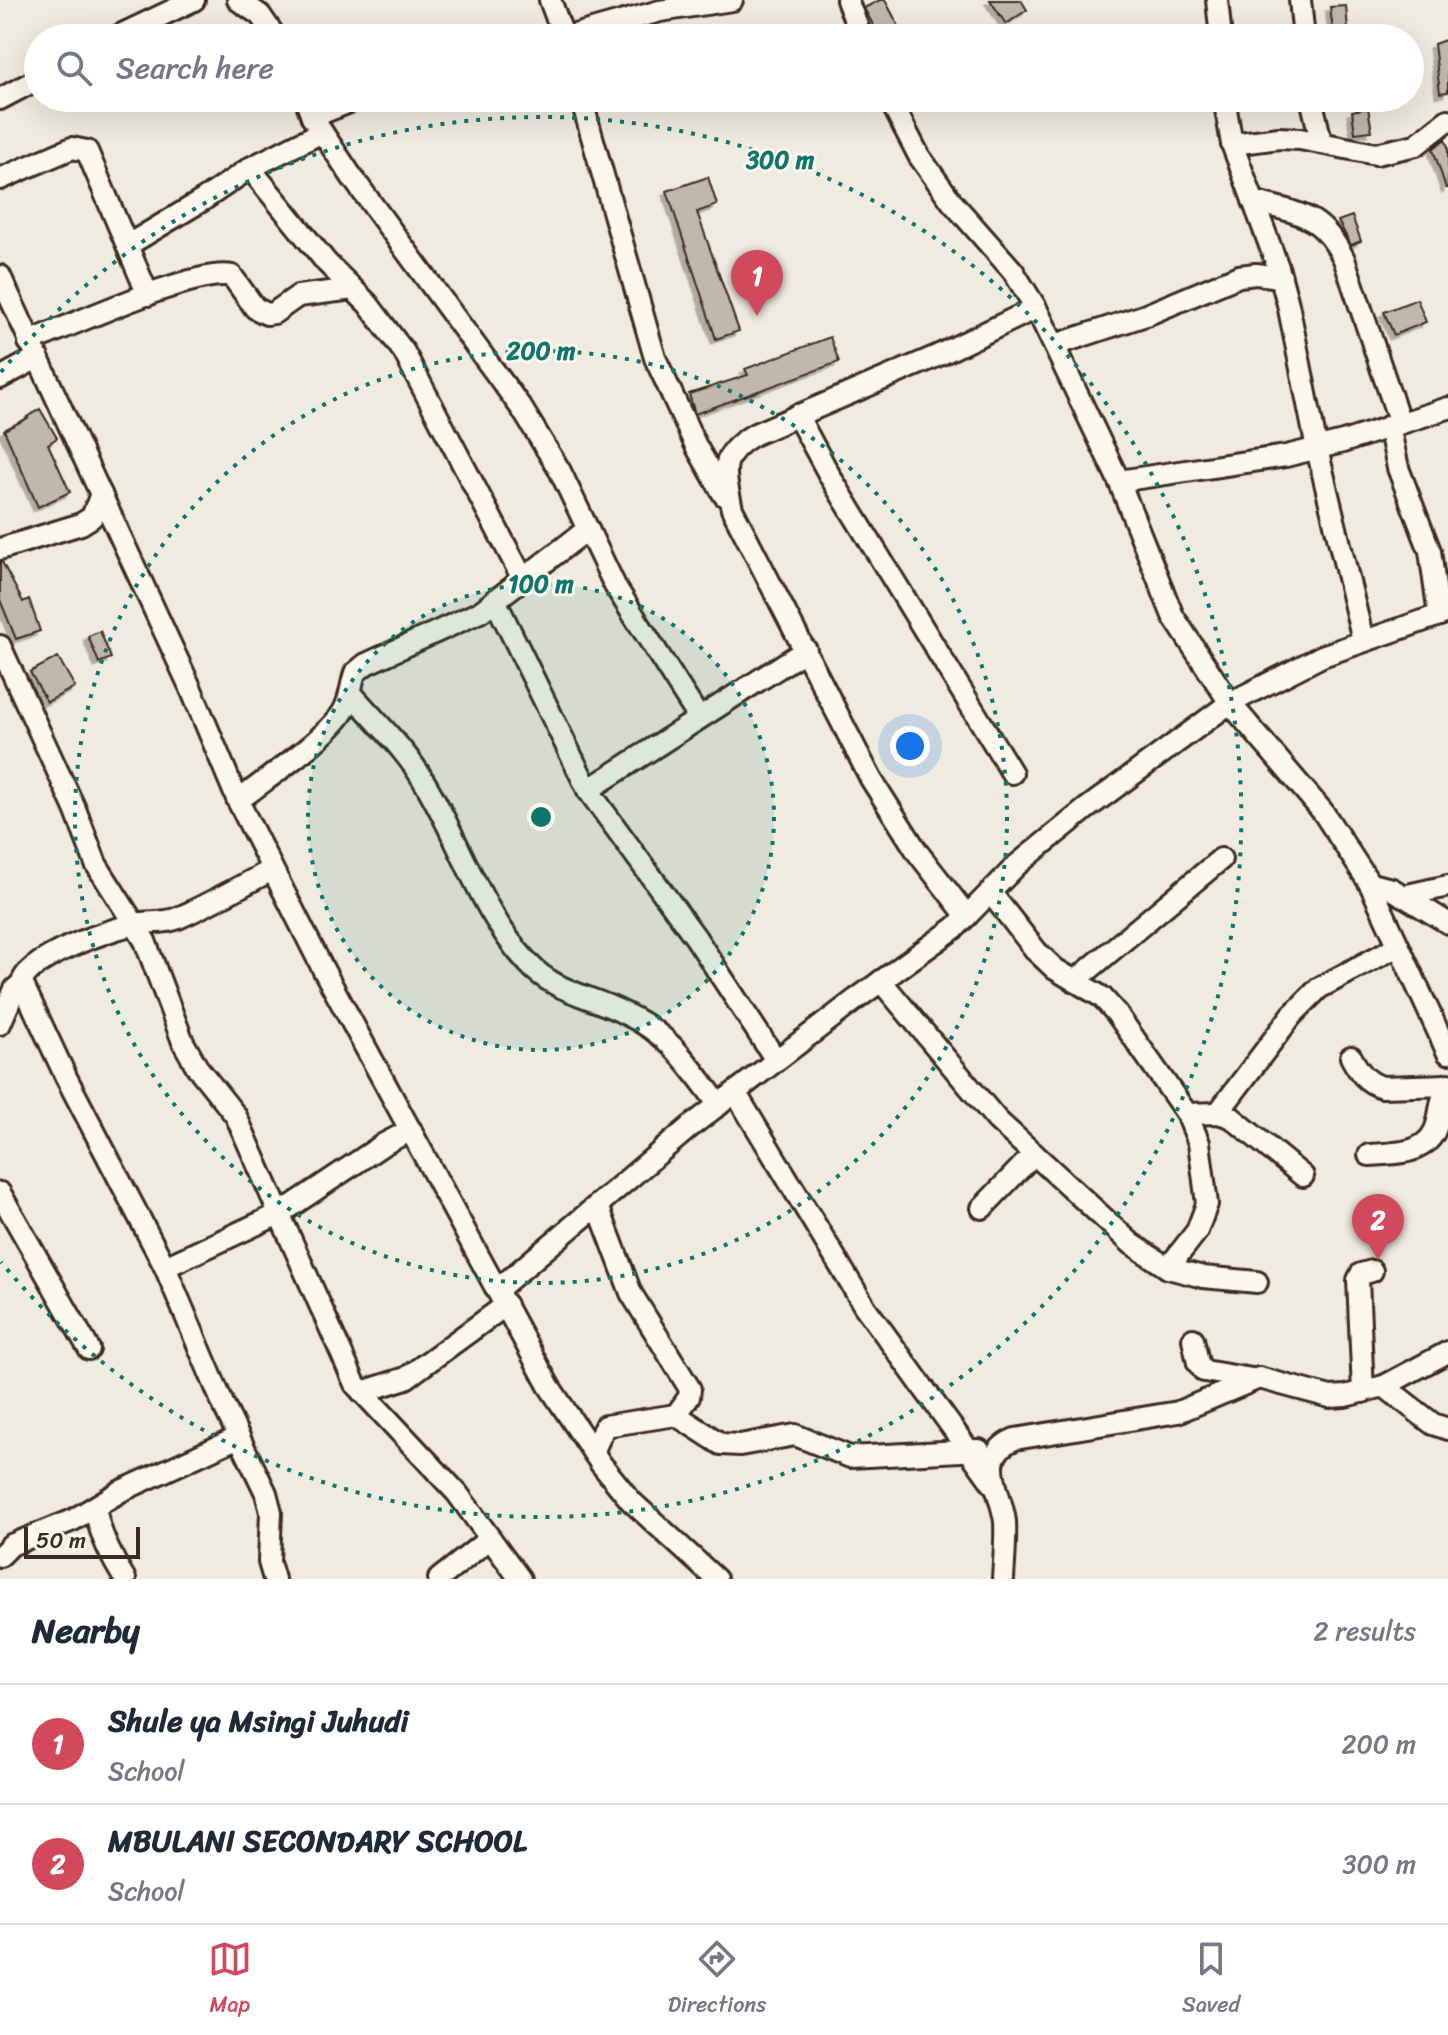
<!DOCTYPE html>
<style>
body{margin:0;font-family:Sriracha,sans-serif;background:#f6f6f7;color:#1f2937}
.scale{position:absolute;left:24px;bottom:20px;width:116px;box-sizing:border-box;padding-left:8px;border:4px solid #3b2a1e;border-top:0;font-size:22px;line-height:28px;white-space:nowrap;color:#3b2a1e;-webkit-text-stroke:6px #fbf7ec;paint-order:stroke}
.you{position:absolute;left:910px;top:746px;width:28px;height:28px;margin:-20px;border:6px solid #fff;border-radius:50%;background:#1a73e8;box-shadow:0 0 0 12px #1a73e833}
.badge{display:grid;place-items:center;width:52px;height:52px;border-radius:50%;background:#d1495b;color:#fff;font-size:26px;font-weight:700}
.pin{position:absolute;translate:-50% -66px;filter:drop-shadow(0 2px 4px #0008)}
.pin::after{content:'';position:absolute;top:42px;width:28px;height:24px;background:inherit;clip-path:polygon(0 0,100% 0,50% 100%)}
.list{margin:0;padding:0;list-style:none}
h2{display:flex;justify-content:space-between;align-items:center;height:104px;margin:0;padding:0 32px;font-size:34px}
h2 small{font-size:26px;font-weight:400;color:#747a83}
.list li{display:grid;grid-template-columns:52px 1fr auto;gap:24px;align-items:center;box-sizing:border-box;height:120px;padding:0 32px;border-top:2px solid #e0e1e3}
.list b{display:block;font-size:30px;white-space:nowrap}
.list p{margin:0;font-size:26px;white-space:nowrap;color:#747a83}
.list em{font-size:26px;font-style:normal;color:#747a83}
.icon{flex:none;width:44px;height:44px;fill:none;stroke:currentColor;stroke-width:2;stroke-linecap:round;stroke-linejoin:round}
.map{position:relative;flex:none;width:1448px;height:1579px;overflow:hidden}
.search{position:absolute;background:#fff;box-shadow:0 8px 32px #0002;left:24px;right:24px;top:24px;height:88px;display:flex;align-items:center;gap:20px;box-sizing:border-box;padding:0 28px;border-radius:44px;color:#747a83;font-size:30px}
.sheet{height:344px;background:#fff}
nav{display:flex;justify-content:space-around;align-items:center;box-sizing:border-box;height:112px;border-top:2px solid #e0e1e3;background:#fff;font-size:22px;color:#747a83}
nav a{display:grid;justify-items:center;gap:4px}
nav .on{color:#d1495b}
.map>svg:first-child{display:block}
.building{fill:#c0b8ad;stroke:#3b2a1e;stroke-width:2;filter:url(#shadow)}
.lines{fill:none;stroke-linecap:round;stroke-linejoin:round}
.minor-casing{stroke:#3b2a1e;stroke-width:26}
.minor{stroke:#fbf7ec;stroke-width:20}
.ring{fill:none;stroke:#0f766e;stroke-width:4;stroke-dasharray:4 8}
.centre{fill:#0f766e;stroke:#fbf7ec;stroke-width:4}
.ring-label{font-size:24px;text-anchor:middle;font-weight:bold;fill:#0f766e;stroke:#fbf7ec;stroke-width:6;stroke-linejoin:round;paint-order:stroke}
</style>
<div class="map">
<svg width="1448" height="1579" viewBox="0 0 1448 1579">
<defs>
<filter id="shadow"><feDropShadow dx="-4.5" dy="4.5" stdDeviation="0" flood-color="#0004"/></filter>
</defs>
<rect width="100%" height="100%" fill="#f0ebe0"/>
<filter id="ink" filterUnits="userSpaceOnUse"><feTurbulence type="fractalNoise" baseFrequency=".0125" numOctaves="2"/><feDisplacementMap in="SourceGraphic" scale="16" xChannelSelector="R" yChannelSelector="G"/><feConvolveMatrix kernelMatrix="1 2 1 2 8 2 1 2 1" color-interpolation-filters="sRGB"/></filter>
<g filter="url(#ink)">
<g class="building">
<polygon points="880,0 885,0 905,38 880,38 864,8"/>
<polygon points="990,0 1021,0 1027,10 1006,24"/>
<polygon points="1346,6 1348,30 1333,31 1330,7"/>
<polygon points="1448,39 1448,92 1440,93 1434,44"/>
<polygon points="1368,108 1372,131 1355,133 1352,111"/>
<polygon points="1445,139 1448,147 1448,188 1446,188 1433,149"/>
<polygon points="708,177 717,205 697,212 739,331 716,339 667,191"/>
<polygon points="1352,216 1361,241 1351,245 1338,221"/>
<polygon points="1417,299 1426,322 1394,335 1384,312"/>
<polygon points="830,337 839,362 695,414 689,394 748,375 745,369"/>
<polygon points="40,409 57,438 48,444 70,492 38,507 4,430 28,418 27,417"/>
<polygon points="0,562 2,562 23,602 29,599 40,631 16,639 0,600"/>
<polygon points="100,631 111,658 99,663 88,636"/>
<polygon points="58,657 75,687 47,702 30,672"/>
</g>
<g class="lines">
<g class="minor-casing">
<g id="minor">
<polyline points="238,0 260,15 276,38"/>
<polyline points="550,0 564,38"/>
<polyline points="847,0 862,38"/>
<polyline points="1217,0 1221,38"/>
<polyline points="1300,0 1304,38"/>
<polyline points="114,38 194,0"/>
<polyline points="564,38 660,11 732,0"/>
<polyline points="305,98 312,117 352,177 522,409 560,471 615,586 699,718"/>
<polyline points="581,98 655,358 696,446 724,495"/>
<polyline points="889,98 919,156 952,202 1013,271 1036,308 1119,481 1173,616 1230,703 1323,812 1370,884 1448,1053"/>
<polyline points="1224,98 1232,144 1278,267 1288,304 1317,449 1363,640"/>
<polyline points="1311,98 1321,141"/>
<polyline points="0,99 38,79"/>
<polyline points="312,117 360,98"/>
<polyline points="1232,144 1279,138 1300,139 1376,154 1416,145 1448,120"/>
<polyline points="250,168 326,262 368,304 404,352 523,579"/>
<polyline points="0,179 72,148 87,151 148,295"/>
<path d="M1253,201C1299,214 1321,213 1344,259L1400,423"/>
<polyline points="128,245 203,200 250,168 322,132"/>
<polyline points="0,276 191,689 238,801 323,969 549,1386 601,1464 631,1501 716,1579"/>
<path d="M29,342C68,327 198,267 232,276L255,308L267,314L274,313L298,296L353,289"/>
<polyline points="1055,345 1146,315 1239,276 1256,274 1281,277"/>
<polyline points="0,378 37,358"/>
<polyline points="797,415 831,478 1012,773"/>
<polyline points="1389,426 1398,468 1430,551 1439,615"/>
<polyline points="1119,481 1286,456 1343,442 1448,408"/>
<polyline points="0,549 81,524 92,517 101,494"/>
<polyline points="495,600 588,790 696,938 776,1060"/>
<polyline points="0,646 75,809 96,864 145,941 183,1042 197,1067 236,1116 355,1384 457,1493 520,1579"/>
<path d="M351,693C376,722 406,750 425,783C460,841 481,913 528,963C554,992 591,996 624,1013C671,1035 689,1065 719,1105"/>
<polyline points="588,790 806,650"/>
<path d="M238,801C267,778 320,743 341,715C351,702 350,687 355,673L366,664L480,612L588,529"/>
<path d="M272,870C241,886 210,904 178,918C164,924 149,921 135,924C111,929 26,958 22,983L66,1077L165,1267L223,1404L266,1493L271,1512L269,1562L274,1579"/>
<polyline points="1370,884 1392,889 1448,923"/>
<polyline points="990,892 1037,952 1055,969 1102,997 1117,1014 1187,1114 1199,1143 1207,1204 1197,1231 1168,1268"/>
<polyline points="1403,896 1448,886"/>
<path d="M967,916L918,853L871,779L732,509C724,471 718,455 755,434L937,356L1036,308"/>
<polyline points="881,981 997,1120 1132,1244 1168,1268 1203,1277 1257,1282"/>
<polyline points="1075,981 1221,859"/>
<polyline points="0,1024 15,989 22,983"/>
<path d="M1351,1057C1359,1072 1366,1082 1382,1087L1448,1085"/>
<polyline points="735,1092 865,1307 993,1484"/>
<polyline points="1218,1113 1292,1015 1319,988 1398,946"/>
<polyline points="1187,1114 1218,1113 1231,1117 1303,1176"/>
<path d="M1369,1155C1397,1153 1431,1155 1438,1121C1441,1108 1441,1096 1448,1084"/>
<polyline points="0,1193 89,1349"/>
<polyline points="598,1206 631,1293 690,1389 689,1397 676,1415"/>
<polyline points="982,1208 1034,1154"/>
<polyline points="165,1267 281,1213 384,1144 411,1130"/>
<polyline points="497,1290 691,1126 855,1000 956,927 1017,865 1086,809 1230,703 1322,656 1448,612"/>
<polyline points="1193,1339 1198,1363 1204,1371 1252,1379"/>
<polyline points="1384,1386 1433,1424 1448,1429"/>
<polyline points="362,1392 406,1378 506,1305"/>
<polyline points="1363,1392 1358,1280 1361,1274 1372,1271"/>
<polyline points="593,1452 605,1426 676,1415 721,1444 740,1445 795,1435 850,1457 979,1450"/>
<path d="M95,1508C100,1535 110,1556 125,1579"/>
<polyline points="0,1556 11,1545 73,1520 121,1491 239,1437"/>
<polyline points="439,1579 489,1539"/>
<path d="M1003,1579C1004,1560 1006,1541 1005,1522C1002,1492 974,1456 1015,1439L1178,1412L1259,1378L1330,1397L1345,1396L1384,1386L1448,1352"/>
</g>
</g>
<use href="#minor" class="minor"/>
</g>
</g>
<circle cx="541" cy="817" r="233" fill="#0f766e" fill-opacity=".12"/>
<g class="ring">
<circle cx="541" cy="817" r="233"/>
<circle cx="541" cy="817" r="466"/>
<path d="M1 372A700 700 0 1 1 1 1262"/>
</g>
<circle cx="541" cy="817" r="12" class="centre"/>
<g class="ring-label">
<text x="780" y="168">300 m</text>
<text x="541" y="359">200 m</text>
<text x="541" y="592">100 m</text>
</g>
</svg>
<div class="scale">50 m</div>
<div class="you"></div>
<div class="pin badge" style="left:757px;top:316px">1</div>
<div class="pin badge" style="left:1378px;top:1260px">2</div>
<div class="search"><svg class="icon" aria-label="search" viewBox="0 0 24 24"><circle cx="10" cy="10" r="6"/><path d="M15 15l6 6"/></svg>Search here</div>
</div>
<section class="sheet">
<h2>Nearby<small>2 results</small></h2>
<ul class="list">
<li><span class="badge">1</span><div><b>Shule ya Msingi Juhudi</b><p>School</p></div><em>200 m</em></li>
<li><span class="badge">2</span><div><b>MBULANI SECONDARY SCHOOL</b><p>School</p></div><em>300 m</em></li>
</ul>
</section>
<nav>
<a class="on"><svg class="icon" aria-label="map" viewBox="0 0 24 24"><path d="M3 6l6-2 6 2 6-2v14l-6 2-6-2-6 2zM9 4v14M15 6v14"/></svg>Map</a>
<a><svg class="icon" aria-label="directions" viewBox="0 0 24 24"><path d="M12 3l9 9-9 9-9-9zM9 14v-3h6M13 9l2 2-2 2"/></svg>Directions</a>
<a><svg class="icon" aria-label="saved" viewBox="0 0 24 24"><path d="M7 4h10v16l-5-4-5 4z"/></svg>Saved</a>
</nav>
